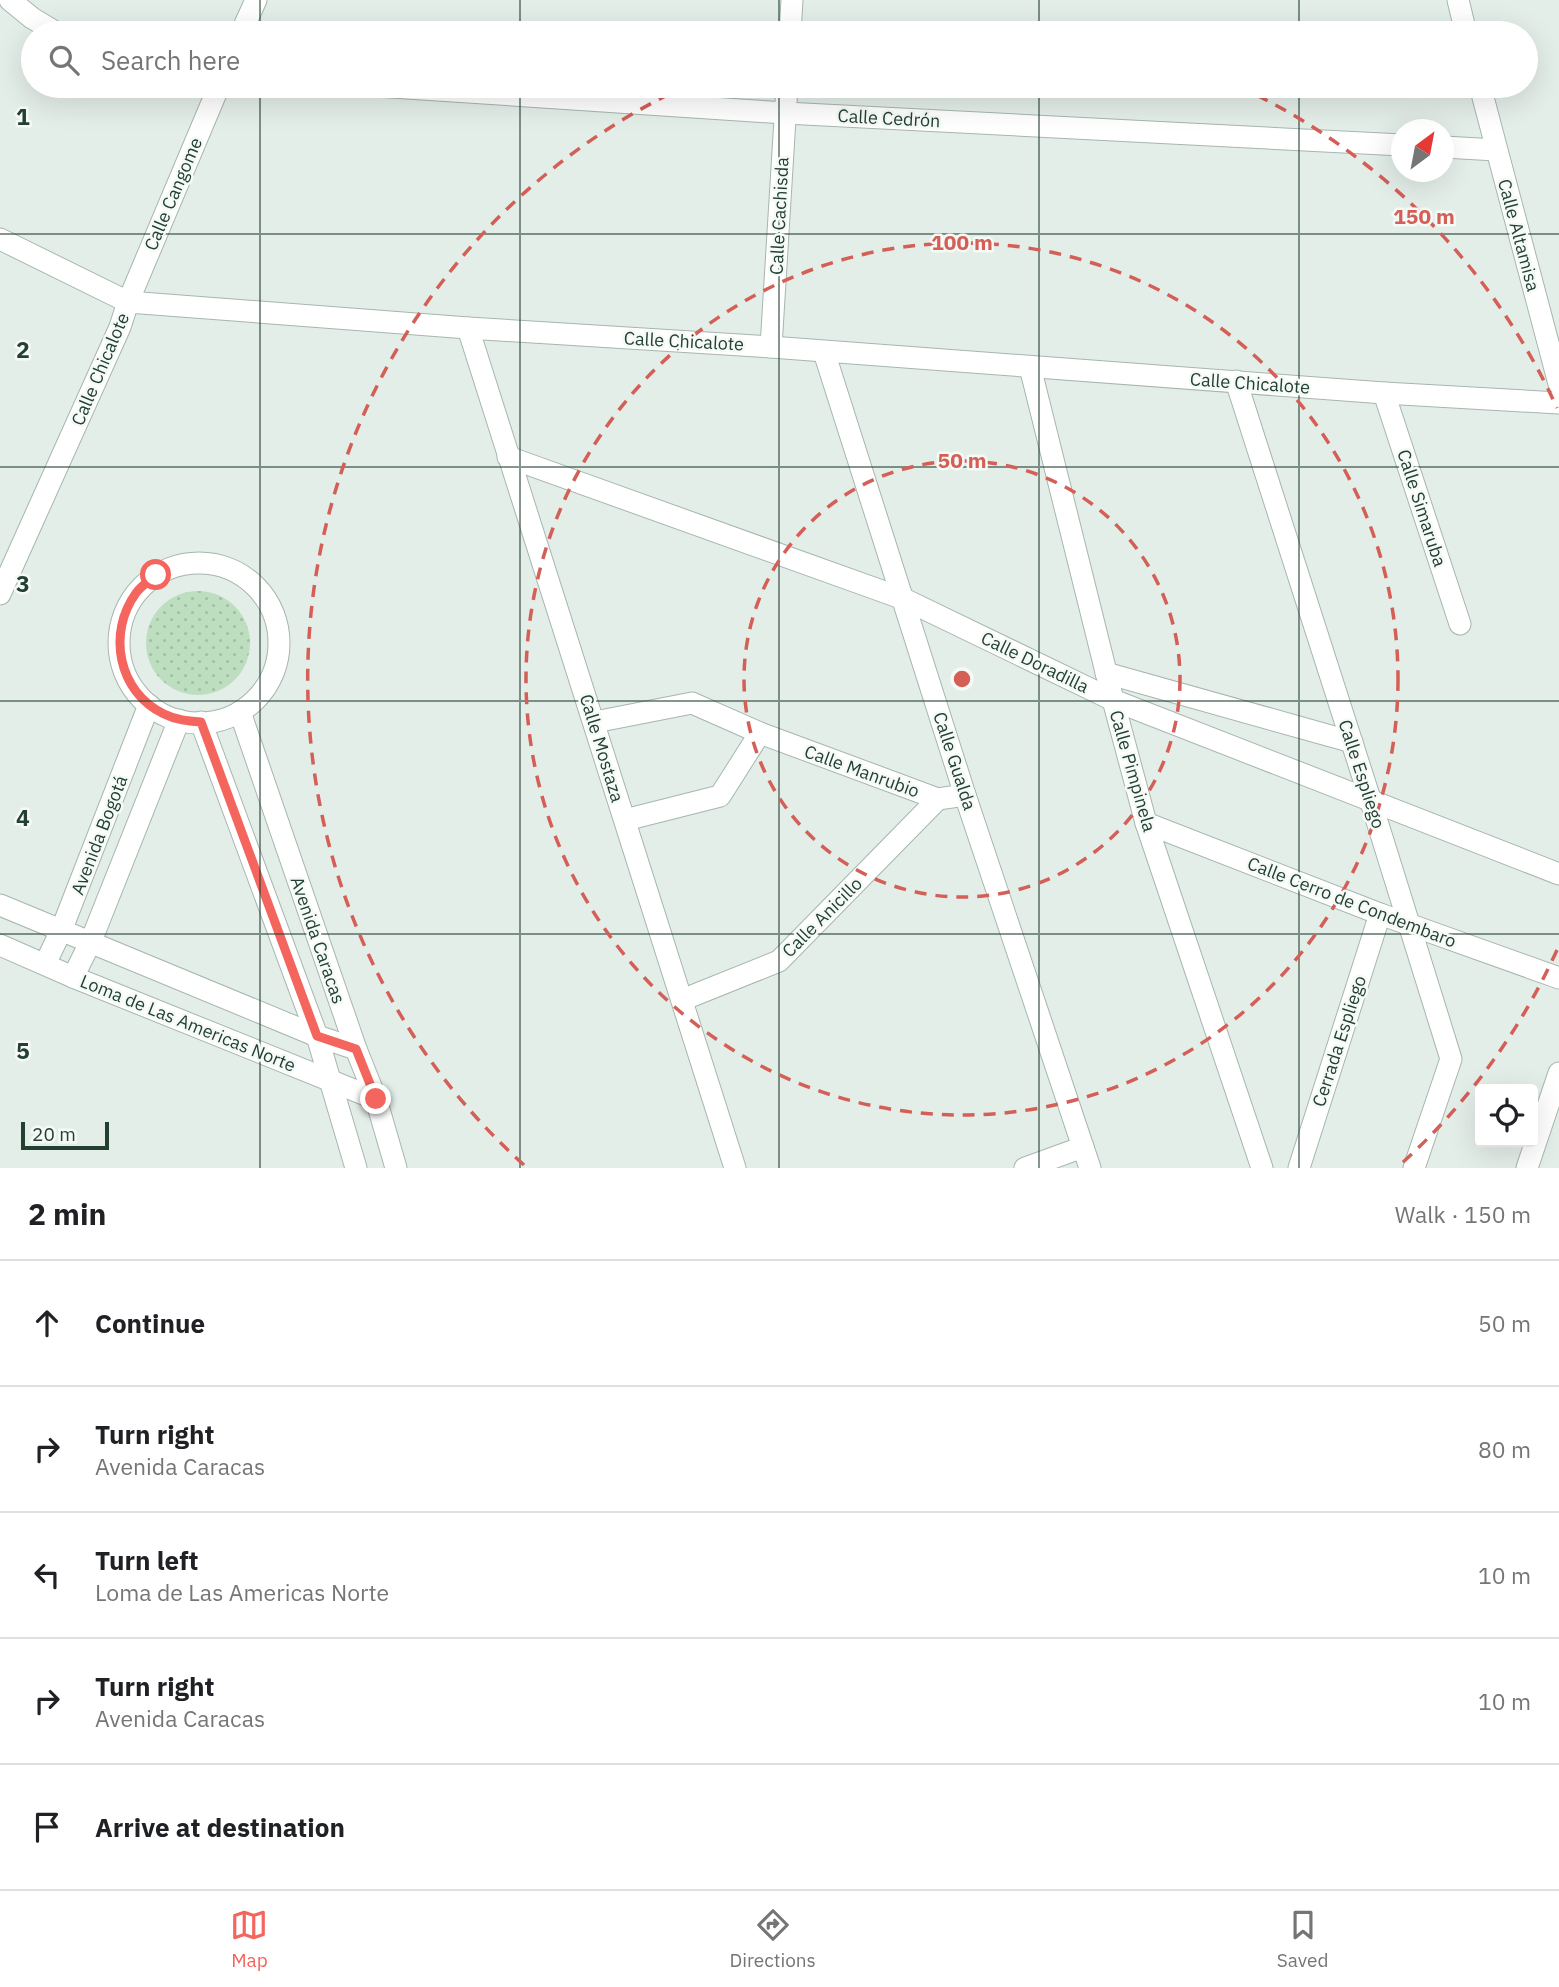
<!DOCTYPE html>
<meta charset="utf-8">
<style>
body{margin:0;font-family:"IBM Plex Sans",sans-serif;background:#f2f2f2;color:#202124}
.controls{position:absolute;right:21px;bottom:21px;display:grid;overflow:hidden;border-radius:7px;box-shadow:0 7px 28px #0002}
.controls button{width:63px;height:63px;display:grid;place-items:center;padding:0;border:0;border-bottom:2px solid #e0e0e0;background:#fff;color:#202124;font:35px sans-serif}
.compass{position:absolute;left:1391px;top:119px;width:63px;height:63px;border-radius:50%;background:#fff;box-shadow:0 7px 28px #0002;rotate:32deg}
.scale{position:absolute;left:21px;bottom:18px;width:88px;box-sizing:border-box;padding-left:7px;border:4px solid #234033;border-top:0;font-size:19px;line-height:24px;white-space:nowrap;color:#234033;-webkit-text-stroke:5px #f5faf7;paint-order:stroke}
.stop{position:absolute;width:21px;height:21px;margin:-16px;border:5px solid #f3655d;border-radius:50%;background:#fff}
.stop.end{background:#f3655d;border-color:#fff;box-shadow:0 2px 7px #0008}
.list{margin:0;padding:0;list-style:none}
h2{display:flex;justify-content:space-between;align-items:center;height:91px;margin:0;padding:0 28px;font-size:30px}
h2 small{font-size:23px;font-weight:400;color:#757577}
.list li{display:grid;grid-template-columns:46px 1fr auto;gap:21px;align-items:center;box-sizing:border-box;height:126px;padding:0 28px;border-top:2px solid #e0e0e0}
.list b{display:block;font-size:26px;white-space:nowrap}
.list p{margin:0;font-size:23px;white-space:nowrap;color:#757577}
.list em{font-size:23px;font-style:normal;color:#757577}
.icon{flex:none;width:38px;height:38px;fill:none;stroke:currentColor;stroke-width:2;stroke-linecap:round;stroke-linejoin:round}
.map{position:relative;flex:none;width:1559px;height:1168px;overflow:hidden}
.search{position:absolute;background:#fff;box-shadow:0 7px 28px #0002;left:21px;right:21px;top:21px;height:77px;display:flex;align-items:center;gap:18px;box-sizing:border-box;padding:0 24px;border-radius:38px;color:#757577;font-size:26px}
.sheet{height:721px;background:#fff}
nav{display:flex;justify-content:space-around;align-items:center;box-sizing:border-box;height:98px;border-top:2px solid #e0e0e0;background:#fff;font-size:19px;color:#757577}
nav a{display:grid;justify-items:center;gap:4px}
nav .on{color:#f3655d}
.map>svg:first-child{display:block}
.grass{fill:url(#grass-dots)}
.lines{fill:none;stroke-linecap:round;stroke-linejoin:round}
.minor-casing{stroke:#a6b6ae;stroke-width:23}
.tertiary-casing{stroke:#a6b6ae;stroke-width:23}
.minor{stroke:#fff;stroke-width:21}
.tertiary{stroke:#fff;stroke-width:21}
.route{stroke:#f3655d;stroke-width:9}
.grid{fill:none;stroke:#234033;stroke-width:2;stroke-opacity:0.55}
.ring{fill:none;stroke:#d45f57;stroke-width:3.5;stroke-dasharray:12 9}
.labels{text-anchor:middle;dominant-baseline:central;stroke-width:5;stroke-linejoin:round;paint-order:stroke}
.street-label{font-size:18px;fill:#234033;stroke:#f5faf7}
.grid-label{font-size:23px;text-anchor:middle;font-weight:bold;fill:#234033;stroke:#f5faf7;stroke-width:5;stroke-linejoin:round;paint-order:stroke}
.centre{fill:#d45f57;stroke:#f5faf7;stroke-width:3.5}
.ring-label{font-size:21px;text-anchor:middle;font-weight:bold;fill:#d45f57;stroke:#f5faf7;stroke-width:5;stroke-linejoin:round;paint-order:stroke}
</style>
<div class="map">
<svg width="1559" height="1168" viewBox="0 0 1559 1168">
<defs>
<pattern id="grass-dots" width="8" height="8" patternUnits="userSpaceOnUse" patternTransform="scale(1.75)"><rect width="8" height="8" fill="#bddfc0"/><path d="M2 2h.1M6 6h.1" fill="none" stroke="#a2c0a5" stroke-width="1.8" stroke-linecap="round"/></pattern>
</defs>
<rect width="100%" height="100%" fill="#e4eee8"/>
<circle class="grass" cx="198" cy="643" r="52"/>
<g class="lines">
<g class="minor-casing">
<g id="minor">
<polyline points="10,0 32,18 57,33"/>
<polyline points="1458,0 1466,33"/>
<polyline points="241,33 256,0"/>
<polyline points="790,33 792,0"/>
<polyline points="376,86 785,113 1402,145"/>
<polyline points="1480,86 1559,384"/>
<polyline points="1444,147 1496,150"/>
<polyline points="0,239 128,302 219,86"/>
<polyline points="771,347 787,86"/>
<polyline points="824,352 965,795 1090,1168"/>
<polyline points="1030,367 1113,700 1146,823 1262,1168"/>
<polyline points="1236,381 1371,802 1451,1059 1414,1168"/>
<polyline points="1384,393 1460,624"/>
<circle cx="199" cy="643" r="80"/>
<polyline points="1106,673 1352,742"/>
<polyline points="240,712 356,1049 376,1099 396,1168"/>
<polyline points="201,722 317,1036 356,1168"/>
<polyline points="595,722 692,703 760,733 938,799 965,795"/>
<polyline points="625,820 720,796 760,733"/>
<polyline points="1146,823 1380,914 1559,978"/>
<polyline points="0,905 317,1036 356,1049"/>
<polyline points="0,945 73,977 376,1099"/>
<polyline points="45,964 61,931 149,705"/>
<polyline points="73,977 91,941 179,720"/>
<polyline points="682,1000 779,961 938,799"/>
<polyline points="1025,1168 1083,1147"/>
<polyline points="1299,1168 1380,914"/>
<polyline points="1527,1168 1559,1073"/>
</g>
</g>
<g class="tertiary-casing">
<g id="tertiary">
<polyline points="468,328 735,1168"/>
<polyline points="508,457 904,599 1113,700 1559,874"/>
<polyline points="0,594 120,327 128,302 468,328 771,347 1384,393 1559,403"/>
</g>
</g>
<use href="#minor" class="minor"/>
<use href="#tertiary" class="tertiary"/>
</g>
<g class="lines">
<path class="route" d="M156,575C150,580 141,586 136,593C107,633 118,692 164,714C176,720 188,721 201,722L317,1036L356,1049L376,1099"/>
</g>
<path class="grid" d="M260,0V33M520,0V33M779,0V33M1039,0V33M1299,0V33M260,86V1168M520,86V1168M779,86V1168M1039,86V1168M1299,86V1168M0,234H1559M0,467H1559M0,701H1559M0,934H1559"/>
<g class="ring">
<circle cx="962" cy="679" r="218"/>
<circle cx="962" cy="679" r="436"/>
<path d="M1557 950A654 654 0 0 1 1400 1165M524 1165A654 654 0 0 1 686 86M860 33A654 654 0 0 1 1064 33M1238 86A654 654 0 0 1 1557 408"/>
</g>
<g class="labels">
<g class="street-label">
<text transform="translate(889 118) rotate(3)">Calle Cedrón</text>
<text transform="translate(173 194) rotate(-67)">Calle Cangome</text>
<text transform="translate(779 216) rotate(-87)">Calle Cachisda</text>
<text transform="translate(1519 235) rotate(75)">Calle Altamisa</text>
<text transform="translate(684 341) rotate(3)">Calle Chicalote</text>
<text transform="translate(100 369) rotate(-67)">Calle Chicalote</text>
<text transform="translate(1250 383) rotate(4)">Calle Chicalote</text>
<text transform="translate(1422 508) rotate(72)">Calle Simaruba</text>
<text transform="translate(1035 662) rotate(26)">Calle Doradilla</text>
<text transform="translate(602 748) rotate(73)">Calle Mostaza</text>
<text transform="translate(955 761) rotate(72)">Calle Gualda</text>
<text transform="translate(862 771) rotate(20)">Calle Manrubio</text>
<text transform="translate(1133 771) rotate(74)">Calle Pimpinela</text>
<text transform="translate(1362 774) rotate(72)">Calle Espliego</text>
<text transform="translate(99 835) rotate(-69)">Avenida Bogotá</text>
<text transform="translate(1352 902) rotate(21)">Calle Cerro de Condembaro</text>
<text transform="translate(822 917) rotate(-45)">Calle Anicillo</text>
<text transform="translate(318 940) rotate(71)">Avenida Caracas</text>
<text transform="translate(188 1023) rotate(22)">Loma de Las Americas Norte</text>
<text transform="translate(1339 1041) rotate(-72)">Cerrada Espliego</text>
</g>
</g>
<g class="grid-label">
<text x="23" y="125">1</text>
<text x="23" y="358">2</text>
<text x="23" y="592">3</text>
<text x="23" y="826">4</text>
<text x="23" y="1059">5</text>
</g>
<circle cx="962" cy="679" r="10" class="centre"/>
<g class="ring-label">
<text x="1424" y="224">150 m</text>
<text x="962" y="250">100 m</text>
<text x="962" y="468">50 m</text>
</g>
</svg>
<div class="controls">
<button><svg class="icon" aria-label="locate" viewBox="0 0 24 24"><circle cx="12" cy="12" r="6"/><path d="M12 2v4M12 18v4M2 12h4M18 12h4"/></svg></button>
</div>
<svg class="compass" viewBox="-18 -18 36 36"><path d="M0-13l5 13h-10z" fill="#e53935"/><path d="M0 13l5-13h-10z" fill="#757577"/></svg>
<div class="scale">20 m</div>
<div class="stop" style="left:156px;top:575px"></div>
<div class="stop end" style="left:376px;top:1099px"></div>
<div class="search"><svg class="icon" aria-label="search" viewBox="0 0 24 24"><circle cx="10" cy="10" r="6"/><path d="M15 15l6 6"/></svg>Search here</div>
</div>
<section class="sheet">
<h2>2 min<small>Walk · 150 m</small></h2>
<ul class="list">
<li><svg class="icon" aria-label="ahead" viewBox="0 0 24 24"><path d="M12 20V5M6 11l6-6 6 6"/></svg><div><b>Continue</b></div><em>50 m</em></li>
<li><svg class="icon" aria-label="right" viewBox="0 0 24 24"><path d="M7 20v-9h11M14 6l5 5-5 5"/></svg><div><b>Turn right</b><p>Avenida Caracas</p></div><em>80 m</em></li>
<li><svg class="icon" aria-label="left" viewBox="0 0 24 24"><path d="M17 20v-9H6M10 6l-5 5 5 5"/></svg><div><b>Turn left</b><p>Loma de Las Americas Norte</p></div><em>10 m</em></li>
<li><svg class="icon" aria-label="right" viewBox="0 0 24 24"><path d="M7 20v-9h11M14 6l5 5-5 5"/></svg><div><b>Turn right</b><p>Avenida Caracas</p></div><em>10 m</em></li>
<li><svg class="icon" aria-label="arrive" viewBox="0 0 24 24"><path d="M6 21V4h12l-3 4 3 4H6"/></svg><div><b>Arrive at destination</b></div></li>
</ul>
</section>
<nav>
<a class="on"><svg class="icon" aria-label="map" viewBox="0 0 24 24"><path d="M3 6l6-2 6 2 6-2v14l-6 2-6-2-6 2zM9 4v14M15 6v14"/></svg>Map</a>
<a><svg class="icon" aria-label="directions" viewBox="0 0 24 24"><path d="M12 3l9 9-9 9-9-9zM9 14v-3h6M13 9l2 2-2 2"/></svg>Directions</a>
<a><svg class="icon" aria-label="saved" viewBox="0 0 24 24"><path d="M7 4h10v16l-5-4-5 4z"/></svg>Saved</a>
</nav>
